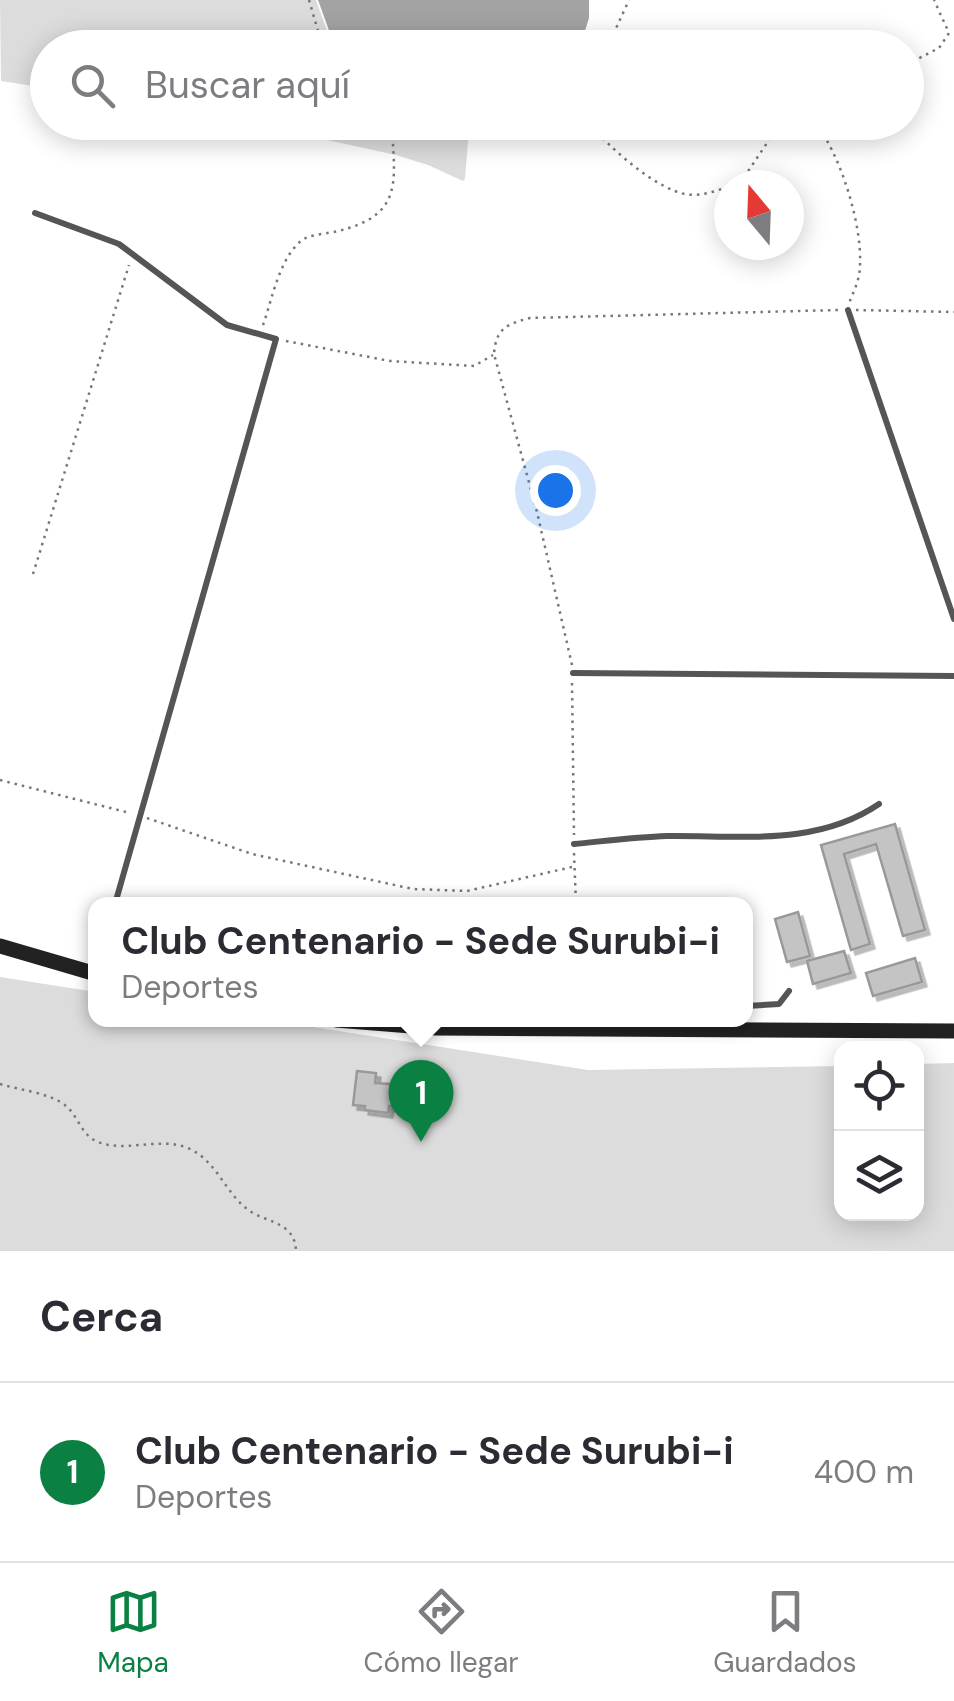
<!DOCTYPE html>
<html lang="es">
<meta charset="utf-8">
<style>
body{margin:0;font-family:"DM Sans",sans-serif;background:#f2f2f3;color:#2b2b33}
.controls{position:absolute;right:30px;bottom:30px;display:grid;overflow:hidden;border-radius:20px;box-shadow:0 5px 25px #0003}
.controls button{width:90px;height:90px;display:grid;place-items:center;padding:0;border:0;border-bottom:2px solid #e1e1e2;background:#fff;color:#2b2b33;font:50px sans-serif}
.compass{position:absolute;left:714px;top:170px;width:90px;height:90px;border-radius:50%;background:#fff;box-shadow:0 5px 25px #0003;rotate:341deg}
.you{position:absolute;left:555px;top:490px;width:35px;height:35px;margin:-25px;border:8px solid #fff;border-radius:50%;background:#1a73e8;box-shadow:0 0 0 15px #1a73e833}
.badge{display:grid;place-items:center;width:65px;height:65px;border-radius:50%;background:#0b8043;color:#fff;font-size:32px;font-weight:700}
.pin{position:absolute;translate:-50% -82px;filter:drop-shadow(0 2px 5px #0008)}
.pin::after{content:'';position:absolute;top:52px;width:35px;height:30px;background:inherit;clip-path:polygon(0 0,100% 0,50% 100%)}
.popup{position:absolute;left:88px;top:897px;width:665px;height:130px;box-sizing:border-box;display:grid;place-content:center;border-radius:20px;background:#fff;filter:drop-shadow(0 2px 8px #0005);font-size:32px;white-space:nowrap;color:#7c7c81}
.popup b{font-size:38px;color:#2b2b33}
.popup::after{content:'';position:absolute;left:50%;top:100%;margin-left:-20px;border:20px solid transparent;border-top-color:#fff}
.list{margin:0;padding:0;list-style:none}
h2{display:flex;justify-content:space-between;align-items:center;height:130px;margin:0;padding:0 40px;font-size:42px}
h2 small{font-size:32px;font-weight:400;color:#7c7c81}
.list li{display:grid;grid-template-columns:65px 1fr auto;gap:30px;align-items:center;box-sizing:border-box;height:180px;padding:0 40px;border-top:2px solid #e1e1e2}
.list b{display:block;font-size:38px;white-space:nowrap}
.list p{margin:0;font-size:32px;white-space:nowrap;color:#7c7c81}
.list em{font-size:32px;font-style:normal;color:#7c7c81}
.icon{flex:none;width:55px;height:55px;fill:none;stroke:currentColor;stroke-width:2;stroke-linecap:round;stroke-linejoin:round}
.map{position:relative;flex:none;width:954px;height:1251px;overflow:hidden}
.search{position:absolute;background:#fff;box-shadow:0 5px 25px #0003;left:30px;right:30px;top:30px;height:110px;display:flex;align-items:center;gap:25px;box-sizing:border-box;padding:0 35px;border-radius:55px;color:#7c7c81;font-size:38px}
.sheet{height:310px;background:#fff}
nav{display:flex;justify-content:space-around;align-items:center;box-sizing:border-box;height:140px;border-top:2px solid #e1e1e2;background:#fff;font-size:28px;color:#7c7c81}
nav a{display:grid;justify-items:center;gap:5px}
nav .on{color:#0b8043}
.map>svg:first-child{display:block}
.green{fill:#dcdcdc}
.water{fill:#a3a3a3}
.building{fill:#c4c4c4;stroke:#999;stroke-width:2.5;filter:url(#shadow)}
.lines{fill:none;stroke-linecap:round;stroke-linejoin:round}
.path{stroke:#777;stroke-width:2.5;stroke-dasharray:2.5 5;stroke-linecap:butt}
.lane{stroke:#555;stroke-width:6}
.secondary{stroke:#222;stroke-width:15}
</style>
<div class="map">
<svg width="954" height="1251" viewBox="0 0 954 1251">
<defs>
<filter id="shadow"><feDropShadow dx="4.5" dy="4.5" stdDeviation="0" flood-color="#0004"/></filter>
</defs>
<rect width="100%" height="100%" fill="#fff"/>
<g class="green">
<polygon points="0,0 316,0 333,47 48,48 47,88 1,81"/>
<polygon points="250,123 475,122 475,128 469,129 465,179 463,181 428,165 396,155"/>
<polygon points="0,977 96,992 96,1020 268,1020 588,1070 841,1066 842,1214 916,1214 917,1064 954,1063 954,1251 0,1251"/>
</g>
<polygon class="water" points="318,0 589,0 589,18 580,47 335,47"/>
<g class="building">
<polygon points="895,824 925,930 903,936 876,844 844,854 870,944 851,950 821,845"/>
<polygon points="798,912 810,956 787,962 775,919"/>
<polygon points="844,951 851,973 813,984 807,961"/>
<polygon points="915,958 922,982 873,996 866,973"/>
<polygon points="357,1071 376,1073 375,1083 406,1085 405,1107 389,1106 388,1113 364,1110 365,1106 353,1105"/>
</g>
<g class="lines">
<g class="path">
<polyline points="309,0 323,48"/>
<polyline points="607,48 629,0"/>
<polyline points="906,65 939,48 949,33 934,0"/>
<path d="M587,122C609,146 644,179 675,191C693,199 712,193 729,186"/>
<path d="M815,122C841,156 862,224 860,265C860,279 854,291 849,303"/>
<polyline points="392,131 451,128 473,122"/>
<polyline points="731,185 745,176 781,122"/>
<polyline points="856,310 954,312"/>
<path d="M263,325C272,300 279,259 301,241C309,234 327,234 338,231C400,216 396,186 392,131L375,122"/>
<polyline points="286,341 390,361 474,366 493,355"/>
<polyline points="33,574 129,265"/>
<path d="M572,665L537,512L494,354C496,328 507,324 530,318L838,310"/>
<polyline points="572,683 574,835"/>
<polyline points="0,780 130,813"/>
<polyline points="147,818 252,854 413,889 467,891 572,867"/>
<polyline points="574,853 576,904"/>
<path d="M0,1084C19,1090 51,1093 66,1106C78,1116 81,1134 96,1141C124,1154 158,1136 188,1148C217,1161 224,1191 247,1209C265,1223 295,1221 296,1251"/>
</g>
<g class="lane">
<polyline points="35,213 119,244 227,325 276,339 115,904"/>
<polyline points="848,310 954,619"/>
<polyline points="573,673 954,676"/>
<path d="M574,844C605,841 636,837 667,836C740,835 816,847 879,804"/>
<polyline points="633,904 649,904"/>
<polyline points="746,1006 779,1004 789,991"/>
</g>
<g class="secondary">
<polyline points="0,946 96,974"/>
<polyline points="336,1020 436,1028 954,1031"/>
</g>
</g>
</svg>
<div class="controls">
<button><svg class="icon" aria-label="locate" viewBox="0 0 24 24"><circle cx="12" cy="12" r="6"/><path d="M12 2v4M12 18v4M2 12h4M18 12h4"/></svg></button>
<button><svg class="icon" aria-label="layers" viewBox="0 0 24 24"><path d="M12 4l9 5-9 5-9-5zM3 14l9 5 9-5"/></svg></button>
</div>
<svg class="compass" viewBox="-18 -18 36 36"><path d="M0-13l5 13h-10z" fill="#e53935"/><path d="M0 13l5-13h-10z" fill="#7c7c81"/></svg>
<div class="you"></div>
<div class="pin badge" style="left:421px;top:1142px">1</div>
<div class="popup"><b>Club Centenario - Sede Surubi-i</b>Deportes</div>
<div class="search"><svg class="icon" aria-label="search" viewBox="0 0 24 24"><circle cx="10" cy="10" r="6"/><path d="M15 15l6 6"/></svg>Buscar aquí</div>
</div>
<section class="sheet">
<h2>Cerca<small></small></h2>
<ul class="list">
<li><span class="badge">1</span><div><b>Club Centenario - Sede Surubi-i</b><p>Deportes</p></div><em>400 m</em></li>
</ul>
</section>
<nav>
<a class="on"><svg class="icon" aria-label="map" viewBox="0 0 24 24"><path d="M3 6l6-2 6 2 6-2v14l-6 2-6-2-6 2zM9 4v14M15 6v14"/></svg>Mapa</a>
<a><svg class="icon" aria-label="directions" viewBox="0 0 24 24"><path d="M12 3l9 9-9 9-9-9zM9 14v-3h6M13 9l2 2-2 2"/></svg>Cómo llegar</a>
<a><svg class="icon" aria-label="saved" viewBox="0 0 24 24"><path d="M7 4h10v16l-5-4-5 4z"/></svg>Guardados</a>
</nav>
